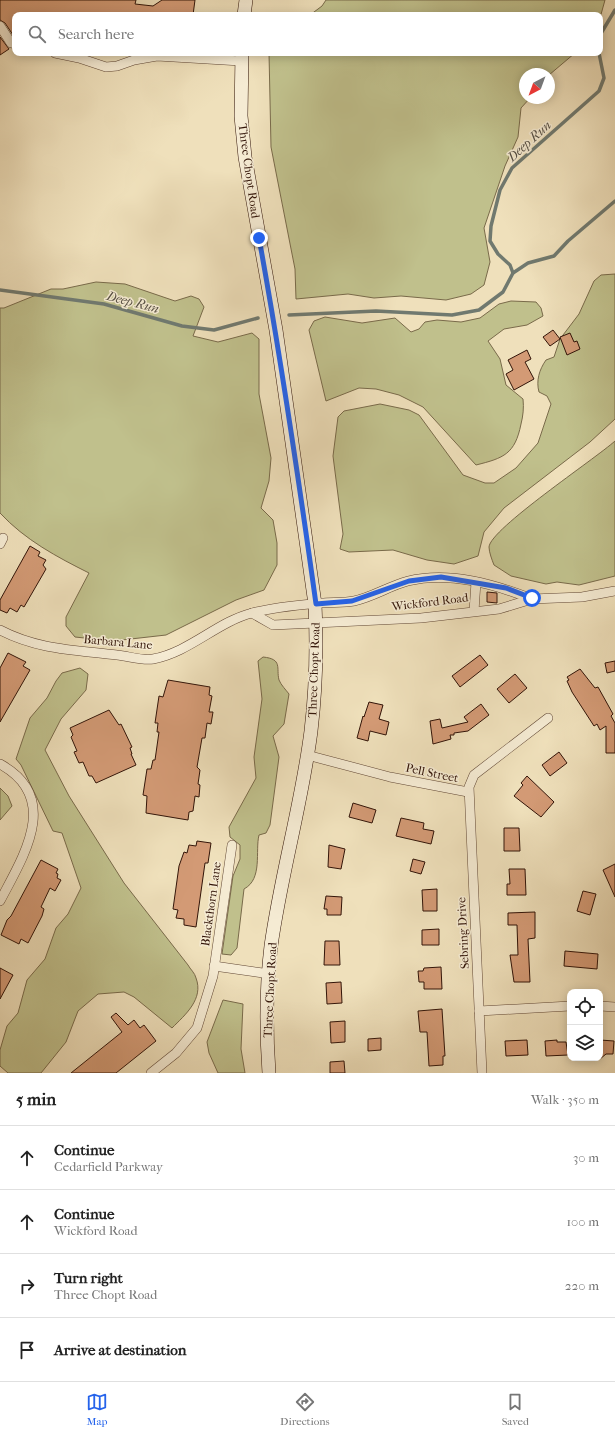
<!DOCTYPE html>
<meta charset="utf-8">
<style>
body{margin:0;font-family:"IM FELL French Canon",serif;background:#f6f6f6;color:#222}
.controls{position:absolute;right:12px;bottom:12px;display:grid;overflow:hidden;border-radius:8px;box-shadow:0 2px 10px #0003}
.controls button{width:36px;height:36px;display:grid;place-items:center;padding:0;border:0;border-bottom:1px solid #e0e0e0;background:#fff;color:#222;font:20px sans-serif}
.compass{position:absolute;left:519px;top:68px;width:36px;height:36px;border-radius:50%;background:#fff;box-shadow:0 2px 10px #0003;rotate:221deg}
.stop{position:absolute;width:12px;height:12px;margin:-9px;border:3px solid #2563eb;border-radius:50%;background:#fff}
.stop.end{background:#2563eb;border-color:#fff;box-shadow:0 1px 4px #0008}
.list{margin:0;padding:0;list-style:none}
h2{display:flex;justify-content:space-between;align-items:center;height:52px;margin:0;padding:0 16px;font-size:17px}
h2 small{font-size:13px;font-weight:400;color:#767676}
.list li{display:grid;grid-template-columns:26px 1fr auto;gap:12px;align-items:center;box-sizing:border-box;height:64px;padding:0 16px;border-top:1px solid #e0e0e0}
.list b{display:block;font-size:15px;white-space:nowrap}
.list p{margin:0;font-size:13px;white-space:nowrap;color:#767676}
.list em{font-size:13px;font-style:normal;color:#767676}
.icon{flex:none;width:22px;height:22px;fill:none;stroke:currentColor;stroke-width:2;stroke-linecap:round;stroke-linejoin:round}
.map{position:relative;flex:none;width:615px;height:1073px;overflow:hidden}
.search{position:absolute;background:#fff;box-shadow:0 2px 10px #0003;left:12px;right:12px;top:12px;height:44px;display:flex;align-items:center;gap:10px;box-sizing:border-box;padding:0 14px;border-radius:8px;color:#767676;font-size:15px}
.sheet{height:308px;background:#fff}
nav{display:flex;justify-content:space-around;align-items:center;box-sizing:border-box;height:56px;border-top:1px solid #e0e0e0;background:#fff;font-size:11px;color:#767676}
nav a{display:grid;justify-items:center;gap:2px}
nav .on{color:#2563eb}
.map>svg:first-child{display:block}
.green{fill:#c0c08c;stroke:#796a4a}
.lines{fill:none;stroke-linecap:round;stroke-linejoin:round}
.stream{stroke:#70796f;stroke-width:3.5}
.building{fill:#d39a75;stroke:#321408}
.street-casing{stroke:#614735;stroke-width:10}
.secondary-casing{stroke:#321408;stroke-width:14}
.street{stroke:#f5ebd3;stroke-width:9}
.secondary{stroke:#f5ebd3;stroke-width:13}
.route{stroke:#2563eb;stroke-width:5}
.labels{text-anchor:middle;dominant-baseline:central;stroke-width:3;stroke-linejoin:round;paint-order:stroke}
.street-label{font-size:12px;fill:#321408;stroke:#f5ebd3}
.water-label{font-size:13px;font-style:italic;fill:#564f44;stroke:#f5ebd3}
</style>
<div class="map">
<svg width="615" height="1073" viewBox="0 0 615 1073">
<rect width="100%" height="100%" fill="#efe0bb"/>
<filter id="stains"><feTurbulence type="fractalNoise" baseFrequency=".005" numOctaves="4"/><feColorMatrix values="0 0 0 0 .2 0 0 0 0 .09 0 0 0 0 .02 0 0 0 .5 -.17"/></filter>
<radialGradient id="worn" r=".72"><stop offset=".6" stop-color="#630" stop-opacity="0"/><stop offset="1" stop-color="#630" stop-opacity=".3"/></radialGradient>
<g class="green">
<polygon points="326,0 605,0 600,18 600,15 310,15 322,6"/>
<polygon points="269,53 575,53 549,75 525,74 525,98 530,98 521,108 518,137 505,166 484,228 490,262 484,285 471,294 446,300 401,296 374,298 348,294 296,299 295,269 271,147"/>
<path d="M615,274V419L590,442L504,508L484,532L478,556L454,564L427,560L393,550L349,552L340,549L343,534L333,456L338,417L344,411L380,404L409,410L419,415L463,475L485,483H494L516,468L538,443L551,404L547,396L539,392C536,381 539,370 546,360L554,357L560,339L579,314L594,281L601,275Z"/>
<path d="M96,282L125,284L175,301L191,296L199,299L204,307L193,336L218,342L252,333L259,339V394L271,458L269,481L261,508L273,520L277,543V565L264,590L236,600L166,635L113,641L75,637L66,626V617L89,573C57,557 25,540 0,513V308H4L51,289H63Z"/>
<path d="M511,301L536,302L541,308L543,316L527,325L504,329L488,341L500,359L506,385L523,399C524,408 523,416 521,424C515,454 504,458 476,465L423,407L399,395L376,389L359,388L326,401L309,330L314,321L325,317L362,323L395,318L411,332L419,329L425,322L437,320L461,322L480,318L499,304Z"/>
<path d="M615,441V576L579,585L557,582L546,584L511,576L494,565C492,560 489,552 489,547C490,529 595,459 615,441Z"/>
<path d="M263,657C283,659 276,668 279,680C281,685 286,690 289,694L284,724L273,736L279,757L270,825L266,833L259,835C255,851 263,879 244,889L237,948L231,955L222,954L233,876L240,859V845L230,837L229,827L256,778L254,757L262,699L258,661Z"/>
<path d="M80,668L88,674L86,690L61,719L45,750L69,796L124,883L188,965C190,969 195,973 196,978C204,999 185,1015 172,1028L134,997L124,992L98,994L78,1011L66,1042L41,1073H8L0,1066V1050L7,1026L18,1013L27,980L45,959L56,928L68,914L81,888L62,833L53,831L21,765L16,759L30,718L47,698L56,681L62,673Z"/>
<polygon points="0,788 8,796 12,806 0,820"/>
<polygon points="223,1000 243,1004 241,1049 245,1073 218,1073 209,1053 207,1042"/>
</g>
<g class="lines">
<g class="stream">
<polyline points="600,35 615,10"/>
<polyline points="513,273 510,265 498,254 490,241 491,226 500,190 512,168 599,91 604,78 599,53"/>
<polyline points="0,290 104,304 182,326 214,330 258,318"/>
<polyline points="289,315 376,311 452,315 479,310 503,292 513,273 528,263 554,256 568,241 615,201"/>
</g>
</g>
<g class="building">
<polygon points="0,0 136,0 135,4 153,6 162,0 195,0 193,15 15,15 15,38 5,23 0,20"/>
<polygon points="0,37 9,49 0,55"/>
<polygon points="553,330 560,339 550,346 543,337"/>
<polygon points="570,333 574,342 577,341 580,349 567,355 560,337"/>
<polygon points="527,350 531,359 525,362 534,379 514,390 506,374 513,370 508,360"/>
<polygon points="30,546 40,552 38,556 46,560 43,565 46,569 24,607 21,605 17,612 10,608 7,613 0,610 0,600"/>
<polygon points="487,592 497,593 497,603 487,602"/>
<polygon points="8,653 26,662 23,666 30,670 0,722 0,668"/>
<polygon points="480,655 488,665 460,687 452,676"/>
<polygon points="615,661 615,671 607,673 605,663"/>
<polygon points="580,669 595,688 598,687 613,714 611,716 615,723 615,753 606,753 606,726 600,730 597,724 594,726 572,692 567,681 569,680 567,677"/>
<polygon points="515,674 527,688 509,703 497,689"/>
<polygon points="168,680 210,687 209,695 212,696 209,712 213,712 211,724 207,723 205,738 202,738 197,767 200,770 198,784 200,785 199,797 195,796 193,811 189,812 188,820 146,813 147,796 143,795 147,769 151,769 153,760 155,760 159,732 157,732 158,723 155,723 159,696 163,697"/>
<polygon points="369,702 383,705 379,719 389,722 386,735 370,731 368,741 357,738 363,716 364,717"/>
<polygon points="481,704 489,715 468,731 454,733 454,735 450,735 451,739 433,744 430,721 440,719 442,728 468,722 464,717"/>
<polygon points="109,710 119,725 121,724 132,747 130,748 132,754 131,754 136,765 96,783 92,776 89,776 83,762 79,763 74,752 77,751 71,737 73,735 70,728"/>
<polygon points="559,752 567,763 550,776 542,765"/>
<polygon points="527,776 554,802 541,817 514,796 523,785 521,783"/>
<polygon points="353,803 376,810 372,823 349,817"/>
<polygon points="401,818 424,823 423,829 434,831 431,844 396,836"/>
<polygon points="504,828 519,828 520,851 504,851"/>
<polygon points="197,841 211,843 208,863 205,863 196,927 184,925 184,919 176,918 178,910 173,909 179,866 184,852 187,853 189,845 196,846"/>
<polygon points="329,845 345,849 341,869 328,867"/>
<polygon points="413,859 425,862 421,874 410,871"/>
<polygon points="41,860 58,869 56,873 58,874 57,878 61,880 55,891 50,888 41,907 44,909 42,916 28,943 21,939 19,944 1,935 7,920 11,916"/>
<polygon points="615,864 615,897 603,870"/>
<polygon points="509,869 525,869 526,895 507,895 507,884 510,884"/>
<polygon points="437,889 437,911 423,911 422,890"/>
<polygon points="583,891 596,894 590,915 577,911"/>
<polygon points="326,896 342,897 341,915 327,915 327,909 324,909"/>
<polygon points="535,912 535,938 528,939 530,982 514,982 510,955 518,955 517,925 508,925 508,913"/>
<polygon points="439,929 439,945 422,945 422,930"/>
<polygon points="325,941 339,941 340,965 324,965"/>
<polygon points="565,951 598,954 597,969 564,966"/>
<polygon points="441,967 442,989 424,989 424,982 419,982 418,971 423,971 424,968"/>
<polygon points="0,968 13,975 0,999"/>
<polygon points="341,982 342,1003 327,1004 326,983"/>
<polygon points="442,1009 445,1056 443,1056 443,1065 429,1066 427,1032 420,1032 418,1011"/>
<polygon points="116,1013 128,1025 134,1020 140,1028 144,1025 156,1041 116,1073 71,1073 122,1032 111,1017"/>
<polygon points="345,1021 345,1042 331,1043 330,1022"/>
<polygon points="381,1038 381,1050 368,1051 368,1039"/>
<polygon points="527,1040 528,1055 506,1056 505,1041"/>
<polygon points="557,1040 557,1042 566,1042 568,1055 546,1056 545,1041"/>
<polygon points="600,1040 614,1041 613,1054 606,1054 600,1059"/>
<polygon points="344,1061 345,1073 330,1073 330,1062"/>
</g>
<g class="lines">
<g class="street-casing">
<g id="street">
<polyline points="0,26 11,43 15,44"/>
<polyline points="55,53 79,58 106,67 117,66 134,60 157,56 241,61"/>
<polyline points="0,544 3,538"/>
<polyline points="474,611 476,582"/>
<polyline points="252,613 273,625 421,618 499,609 532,599 582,597 615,591"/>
<path d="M0,630C38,650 76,650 117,655C128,656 143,661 153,659C190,652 217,622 252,613C274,607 299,605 321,603C332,602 344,603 354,601C373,597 389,586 408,581C449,571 494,584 532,599"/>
<polyline points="307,755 390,777 468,792"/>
<path d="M0,764C62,798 23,857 0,901"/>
<polyline points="214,966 270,974"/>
<polyline points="600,1006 615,1007"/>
<polyline points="479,1011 570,1006"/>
<polyline points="151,1073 176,1053 197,1028 213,976 232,845"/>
<polyline points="482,1073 469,787 474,775 548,718"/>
</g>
</g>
<g class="secondary-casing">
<g id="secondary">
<polyline points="244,15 246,0"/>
<path d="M242,53L241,116L245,157L276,330L315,604C317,646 316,689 311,731C302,803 281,874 271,946C266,987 266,1031 269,1073"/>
</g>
</g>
<use href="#street" class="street"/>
<use href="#secondary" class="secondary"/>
</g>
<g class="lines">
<path class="route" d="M259,238C281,359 299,481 316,604L352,601L409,581L441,577L506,588L532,598"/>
</g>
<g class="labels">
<g class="street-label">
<text transform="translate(249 171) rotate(82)">Three Chopt Road</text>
<text transform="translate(430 602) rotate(-7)">Wickford Road</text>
<text transform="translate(118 642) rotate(5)">Barbara Lane</text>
<text transform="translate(314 670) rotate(-88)">Three Chopt Road</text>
<text transform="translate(432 773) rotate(12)">Pell Street</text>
<text transform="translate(211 904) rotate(-82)">Blackthorn Lane</text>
<text transform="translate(463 933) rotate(-93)">Sebring Drive</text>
<text transform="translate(270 990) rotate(-87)">Three Chopt Road</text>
</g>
<g class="water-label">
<text transform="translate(529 141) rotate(-42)">Deep Run</text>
<text transform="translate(133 302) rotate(15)">Deep Run</text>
</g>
</g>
<rect width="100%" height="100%" filter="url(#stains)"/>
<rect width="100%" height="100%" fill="url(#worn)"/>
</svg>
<div class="controls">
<button><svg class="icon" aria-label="locate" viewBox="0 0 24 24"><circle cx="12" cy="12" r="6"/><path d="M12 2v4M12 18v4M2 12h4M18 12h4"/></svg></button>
<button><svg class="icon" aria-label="layers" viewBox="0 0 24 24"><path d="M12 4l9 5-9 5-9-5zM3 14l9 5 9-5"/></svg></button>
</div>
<svg class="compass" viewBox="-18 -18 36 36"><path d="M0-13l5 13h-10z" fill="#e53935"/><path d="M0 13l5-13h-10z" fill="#767676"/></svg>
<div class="stop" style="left:532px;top:598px"></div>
<div class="stop end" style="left:259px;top:238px"></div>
<div class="search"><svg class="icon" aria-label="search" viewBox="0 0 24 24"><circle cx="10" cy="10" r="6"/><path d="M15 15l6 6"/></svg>Search here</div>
</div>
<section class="sheet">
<h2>5 min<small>Walk · 350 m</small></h2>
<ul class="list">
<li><svg class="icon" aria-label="ahead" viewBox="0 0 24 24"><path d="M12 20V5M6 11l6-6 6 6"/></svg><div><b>Continue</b><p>Cedarfield Parkway</p></div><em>30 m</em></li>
<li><svg class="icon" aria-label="ahead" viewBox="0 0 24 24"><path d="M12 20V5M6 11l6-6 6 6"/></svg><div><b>Continue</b><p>Wickford Road</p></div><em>100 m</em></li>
<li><svg class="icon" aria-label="right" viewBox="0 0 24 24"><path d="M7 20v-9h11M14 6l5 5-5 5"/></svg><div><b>Turn right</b><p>Three Chopt Road</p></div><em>220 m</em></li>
<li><svg class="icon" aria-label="arrive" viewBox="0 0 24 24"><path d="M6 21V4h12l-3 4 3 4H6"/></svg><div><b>Arrive at destination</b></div></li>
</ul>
</section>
<nav>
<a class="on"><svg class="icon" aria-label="map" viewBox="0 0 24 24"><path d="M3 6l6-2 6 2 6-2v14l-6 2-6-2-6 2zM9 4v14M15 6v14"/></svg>Map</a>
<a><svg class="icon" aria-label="directions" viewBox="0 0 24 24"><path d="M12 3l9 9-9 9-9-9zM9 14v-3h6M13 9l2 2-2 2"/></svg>Directions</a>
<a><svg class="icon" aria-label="saved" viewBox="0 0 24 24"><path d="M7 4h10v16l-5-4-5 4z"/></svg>Saved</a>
</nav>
